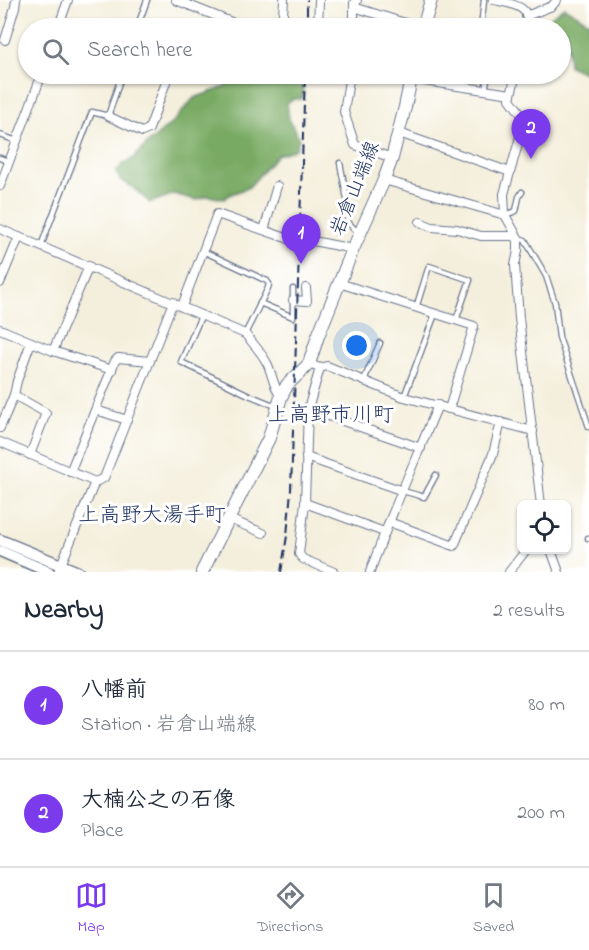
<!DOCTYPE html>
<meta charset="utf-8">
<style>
body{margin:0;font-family:"Indie Flower","Klee One",sans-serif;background:#f6f6f7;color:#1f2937}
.controls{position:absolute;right:18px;bottom:18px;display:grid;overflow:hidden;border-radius:9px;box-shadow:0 2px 4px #0004}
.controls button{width:54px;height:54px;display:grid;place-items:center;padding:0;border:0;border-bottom:2px solid #e0e1e3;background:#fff;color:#1f2937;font:30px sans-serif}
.you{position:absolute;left:357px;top:346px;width:21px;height:21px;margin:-15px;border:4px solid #fff;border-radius:50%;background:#1a73e8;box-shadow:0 0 0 9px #1a73e833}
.badge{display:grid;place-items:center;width:39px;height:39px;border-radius:50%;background:#7c3aed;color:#fff;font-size:20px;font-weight:700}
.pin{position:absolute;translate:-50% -50px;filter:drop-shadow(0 2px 3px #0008)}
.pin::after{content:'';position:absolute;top:32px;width:21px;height:18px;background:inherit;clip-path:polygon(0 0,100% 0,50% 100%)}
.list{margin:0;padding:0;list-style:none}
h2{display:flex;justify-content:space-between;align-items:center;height:78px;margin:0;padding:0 24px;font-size:26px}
h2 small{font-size:20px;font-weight:400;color:#747a83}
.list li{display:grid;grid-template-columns:39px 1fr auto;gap:18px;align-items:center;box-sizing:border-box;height:108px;padding:0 24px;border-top:2px solid #e0e1e3}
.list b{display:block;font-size:22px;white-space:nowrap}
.list p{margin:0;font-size:20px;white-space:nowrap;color:#747a83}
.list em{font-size:20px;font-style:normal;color:#747a83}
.icon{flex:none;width:33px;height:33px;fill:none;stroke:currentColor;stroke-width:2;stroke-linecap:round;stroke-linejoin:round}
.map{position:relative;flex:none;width:589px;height:572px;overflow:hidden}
.search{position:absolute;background:#fff;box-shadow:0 2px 4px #0004;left:18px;right:18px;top:18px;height:66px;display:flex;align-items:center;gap:15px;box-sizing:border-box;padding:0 21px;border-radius:33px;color:#747a83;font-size:22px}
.sheet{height:294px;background:#fff}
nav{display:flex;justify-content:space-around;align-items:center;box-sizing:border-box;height:84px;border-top:2px solid #e0e1e3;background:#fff;font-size:16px;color:#747a83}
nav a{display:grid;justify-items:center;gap:3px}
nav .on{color:#7c3aed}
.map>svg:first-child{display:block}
.forest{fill:#79aa64;stroke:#4a6c61;stroke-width:1.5}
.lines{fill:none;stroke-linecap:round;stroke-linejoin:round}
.service-casing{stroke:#67728a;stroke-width:7}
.minor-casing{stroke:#67728a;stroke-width:10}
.tertiary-casing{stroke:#67728a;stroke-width:13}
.secondary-casing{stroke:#67728a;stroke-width:14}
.service{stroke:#fff;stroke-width:4.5}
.minor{stroke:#fff;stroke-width:8}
.tertiary{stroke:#fff;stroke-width:10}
.secondary{stroke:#fff;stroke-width:12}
.rail{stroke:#1b2f5e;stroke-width:2;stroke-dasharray:9 4.5;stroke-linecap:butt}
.labels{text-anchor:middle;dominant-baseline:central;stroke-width:6;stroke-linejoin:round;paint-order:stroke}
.street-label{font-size:20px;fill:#1b2f5e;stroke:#fff}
.neighbourhood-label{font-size:21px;fill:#1b2f5e;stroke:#fff}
</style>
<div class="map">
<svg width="589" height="572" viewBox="0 0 589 572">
<rect width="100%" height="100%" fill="#fff"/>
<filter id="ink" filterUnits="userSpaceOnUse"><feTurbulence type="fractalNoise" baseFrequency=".0167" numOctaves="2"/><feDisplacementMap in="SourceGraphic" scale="12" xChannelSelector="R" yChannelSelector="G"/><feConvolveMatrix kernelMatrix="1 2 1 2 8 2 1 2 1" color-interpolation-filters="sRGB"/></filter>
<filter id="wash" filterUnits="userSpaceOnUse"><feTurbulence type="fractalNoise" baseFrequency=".008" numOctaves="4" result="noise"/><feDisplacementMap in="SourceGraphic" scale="24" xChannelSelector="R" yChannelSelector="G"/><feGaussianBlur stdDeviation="1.35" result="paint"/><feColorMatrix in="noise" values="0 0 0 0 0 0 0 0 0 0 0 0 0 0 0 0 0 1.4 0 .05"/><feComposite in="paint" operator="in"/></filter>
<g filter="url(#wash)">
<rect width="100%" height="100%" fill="#f4efdc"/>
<g class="forest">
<polygon points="564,7 587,21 589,21 589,75 569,66 567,44 561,36 560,28 554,28 547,20"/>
<polygon points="239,74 305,74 302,86 304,94 301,99 293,99 287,103 289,119 299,139 296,149 277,155 249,187 229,195 224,199 209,196 196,200 174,194 150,203 131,186 120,180 116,172 123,164 133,159 147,144 173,122 194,98 222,88 228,84 230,79"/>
</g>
</g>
<g filter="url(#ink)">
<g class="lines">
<g class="service-casing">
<g id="service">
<polyline points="137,28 147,0"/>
<polyline points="481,28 484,0"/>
<polyline points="485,90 488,74"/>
<polyline points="0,135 17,141"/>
<polyline points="0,158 9,162"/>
<polyline points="340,163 348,204 347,221 358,233"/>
<polyline points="505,215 516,211 519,197 522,192"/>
<polyline points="518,238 525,240 546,276 555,303 559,337 589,427"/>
<polyline points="41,246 92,112 108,116 122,74"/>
<polyline points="203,251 267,281 269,284 268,288 245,334"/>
<polyline points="260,303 293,317 293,289"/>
<polyline points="416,308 429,266 470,280 456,320"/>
<polyline points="202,314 181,362 249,395 278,407"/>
<polyline points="364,380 380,343"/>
<polyline points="404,397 435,314"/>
<polyline points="403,491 424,497 436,475"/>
<polyline points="588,538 589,538"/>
</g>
</g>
<g class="minor-casing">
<g id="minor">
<polyline points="176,0 246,28"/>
<polyline points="357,0 354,7 421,28"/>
<path d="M494,0C511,4 532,5 527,28"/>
<polyline points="526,16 552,6 557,0"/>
<polyline points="58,28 68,0"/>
<polyline points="282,28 284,0"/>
<polyline points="318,28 319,0"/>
<polyline points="354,28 354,3"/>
<polyline points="5,40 15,7 16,0"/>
<polyline points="211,74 215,74"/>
<polyline points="350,74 344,112 355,145 392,158"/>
<polyline points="411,79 511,94"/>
<polyline points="108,116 142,132 149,129 169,74"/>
<polyline points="399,133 510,172"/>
<polyline points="384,180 505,215 518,238 518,251 515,265 519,318 541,505"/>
<polyline points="0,186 42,74"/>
<polyline points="505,215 504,194 525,119 510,99 516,74"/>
<polyline points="420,222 432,227 457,229 481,236 512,236 518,238"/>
<path d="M0,229L245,334C254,344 262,353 268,365C273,377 273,386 281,397"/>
<polyline points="264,230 277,186"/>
<polyline points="0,283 19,237"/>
<polyline points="339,283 474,326 449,409"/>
<polyline points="293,300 307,301 306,288"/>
<polyline points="182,306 217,214 292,240 313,241 353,249"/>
<polyline points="0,329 53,351 112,370"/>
<polyline points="53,351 89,266"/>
<polyline points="309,364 320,368 327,366 404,397 533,431"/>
<polyline points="320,368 308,409 305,503 299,554 303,559 334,572"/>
<polyline points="14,395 46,413 30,455"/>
<polyline points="308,409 421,448"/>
<polyline points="96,410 127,420"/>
<polyline points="0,428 14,395 17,381 31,342"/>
<polyline points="0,442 95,482 104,478 173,302"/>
<polyline points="306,457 403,491"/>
<polyline points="70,472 115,361 118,358 150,361"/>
<polyline points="305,503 384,532"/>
<polyline points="229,519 263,533"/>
<polyline points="389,522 454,546 493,454 501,422"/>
<polyline points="551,550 559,572"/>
<polyline points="58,572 95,482"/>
<path d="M370,572C390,516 415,461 438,405"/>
<polyline points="509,572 526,550"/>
</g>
</g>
<g class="tertiary-casing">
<g id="tertiary">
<polyline points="0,540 78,572"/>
<polyline points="0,551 49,572"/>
</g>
</g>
<g class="secondary-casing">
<g id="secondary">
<polyline points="423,28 431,0"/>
<polyline points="202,572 269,438 281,397 287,385 309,364 318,336 353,249 384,180 392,158 405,107 412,74"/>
</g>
</g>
<use href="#service" class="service"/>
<use href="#minor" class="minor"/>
<use href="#tertiary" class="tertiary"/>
<use href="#secondary" class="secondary"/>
<g class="rail">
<polyline points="307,28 307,0"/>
<polyline points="281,572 287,536 291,490 305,74"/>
</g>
</g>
</g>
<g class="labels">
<g class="street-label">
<text transform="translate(356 189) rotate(-68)">岩倉山端線</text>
</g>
<g class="neighbourhood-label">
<text x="331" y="416">上高野市川町</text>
<text x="152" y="516">上高野大湯手町</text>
</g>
</g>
</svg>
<div class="controls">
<button><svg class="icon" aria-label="locate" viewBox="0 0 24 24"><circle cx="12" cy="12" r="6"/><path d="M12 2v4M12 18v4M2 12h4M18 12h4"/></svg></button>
</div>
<div class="you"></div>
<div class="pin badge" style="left:301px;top:264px">1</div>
<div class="pin badge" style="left:531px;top:159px">2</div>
<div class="search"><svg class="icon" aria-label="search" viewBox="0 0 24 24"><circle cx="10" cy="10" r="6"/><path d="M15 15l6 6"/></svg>Search here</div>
</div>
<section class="sheet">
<h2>Nearby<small>2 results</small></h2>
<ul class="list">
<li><span class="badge">1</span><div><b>八幡前</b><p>Station · 岩倉山端線</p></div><em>80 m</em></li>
<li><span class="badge">2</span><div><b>大楠公之の石像</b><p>Place</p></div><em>200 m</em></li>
</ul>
</section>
<nav>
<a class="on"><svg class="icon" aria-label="map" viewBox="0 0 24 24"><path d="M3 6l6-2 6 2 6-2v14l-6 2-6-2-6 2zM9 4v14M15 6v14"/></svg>Map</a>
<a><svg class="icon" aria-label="directions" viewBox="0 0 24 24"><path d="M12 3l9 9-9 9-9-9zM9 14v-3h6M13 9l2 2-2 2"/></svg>Directions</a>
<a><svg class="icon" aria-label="saved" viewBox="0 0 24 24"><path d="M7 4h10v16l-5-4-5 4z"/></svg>Saved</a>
</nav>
